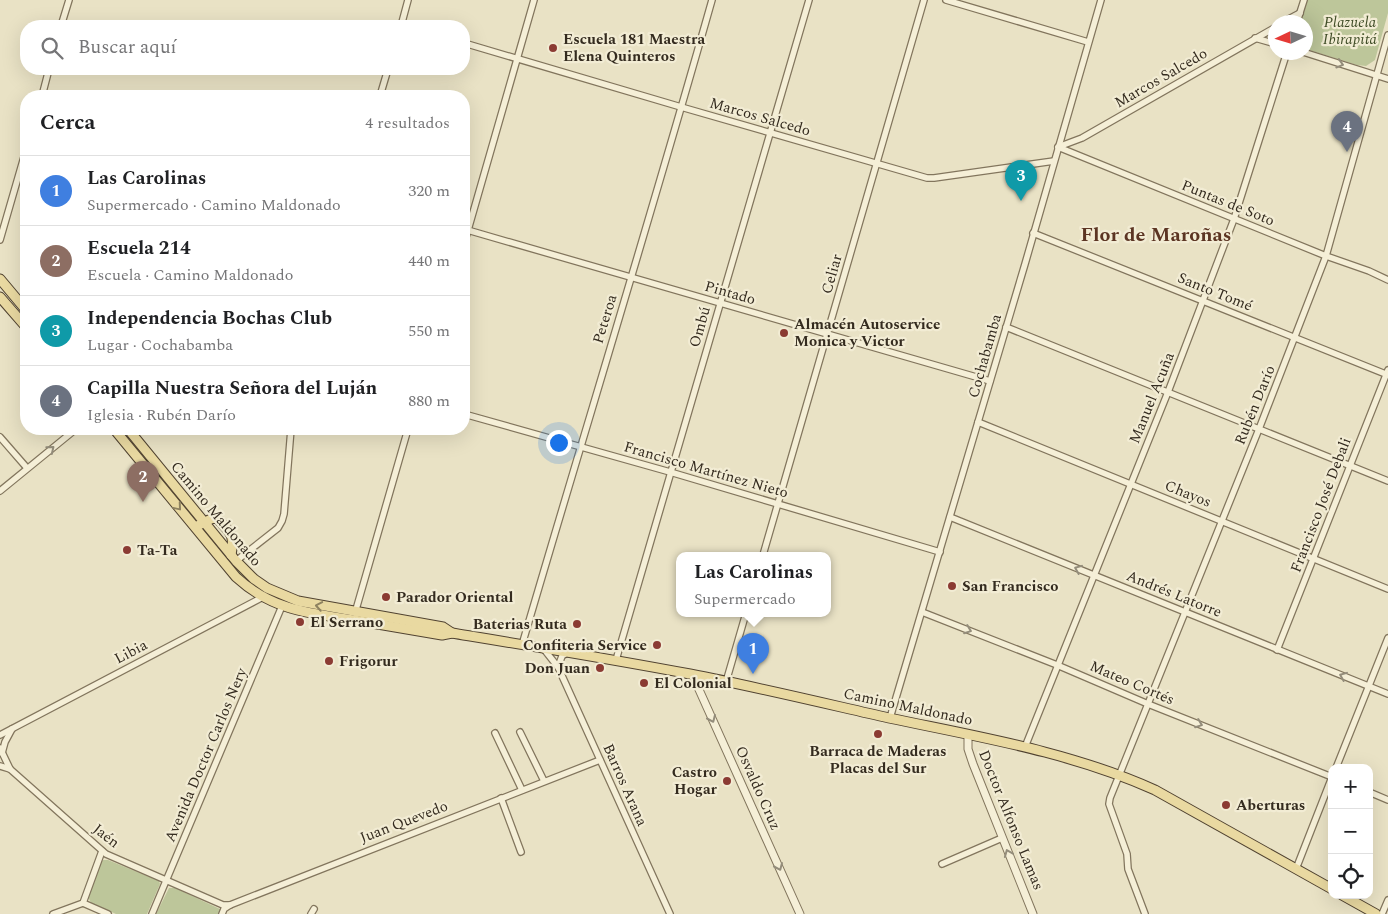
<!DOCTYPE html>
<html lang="es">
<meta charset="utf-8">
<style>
body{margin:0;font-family:Spectral,serif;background:#f6f6f6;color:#202124}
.controls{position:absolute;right:15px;bottom:15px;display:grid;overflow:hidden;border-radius:10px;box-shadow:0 5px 20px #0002}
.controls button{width:45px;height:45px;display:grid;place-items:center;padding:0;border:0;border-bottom:1px solid #e0e0e0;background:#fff;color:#202124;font:25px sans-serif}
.compass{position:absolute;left:1268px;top:15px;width:45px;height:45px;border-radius:50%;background:#fff;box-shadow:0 5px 20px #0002;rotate:266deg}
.you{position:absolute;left:558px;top:442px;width:18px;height:18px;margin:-12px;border:4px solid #fff;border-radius:50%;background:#1a73e8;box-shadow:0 0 0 8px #1a73e833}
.badge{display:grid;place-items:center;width:32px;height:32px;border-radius:50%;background:#db2777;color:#fff;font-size:16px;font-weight:700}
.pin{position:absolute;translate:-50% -41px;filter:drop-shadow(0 1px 2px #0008)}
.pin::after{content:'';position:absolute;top:26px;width:18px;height:15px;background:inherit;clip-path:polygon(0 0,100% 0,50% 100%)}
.popup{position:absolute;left:676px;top:552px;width:155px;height:65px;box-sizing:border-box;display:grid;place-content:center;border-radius:10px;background:#fff;filter:drop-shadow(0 1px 4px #0005);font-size:16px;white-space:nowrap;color:#757577}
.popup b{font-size:19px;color:#202124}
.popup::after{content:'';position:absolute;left:50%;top:100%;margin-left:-10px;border:10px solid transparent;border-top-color:#fff}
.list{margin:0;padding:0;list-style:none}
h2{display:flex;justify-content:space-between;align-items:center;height:65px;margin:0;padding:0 20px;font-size:21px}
h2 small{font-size:16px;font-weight:400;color:#757577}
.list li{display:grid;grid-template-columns:32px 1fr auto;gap:15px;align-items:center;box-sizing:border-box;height:70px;padding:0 20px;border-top:1px solid #e0e0e0}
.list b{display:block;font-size:19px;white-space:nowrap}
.list p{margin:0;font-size:16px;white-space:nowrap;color:#757577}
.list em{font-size:16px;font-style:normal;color:#757577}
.icon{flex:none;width:28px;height:28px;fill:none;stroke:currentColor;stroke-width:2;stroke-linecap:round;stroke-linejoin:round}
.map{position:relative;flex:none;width:1388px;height:914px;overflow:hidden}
.search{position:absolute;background:#fff;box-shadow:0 5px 20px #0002;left:20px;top:20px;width:450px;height:55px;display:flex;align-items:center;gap:12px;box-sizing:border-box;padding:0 18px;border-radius:20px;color:#757577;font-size:19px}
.panel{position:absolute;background:#fff;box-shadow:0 5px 20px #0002;left:20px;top:90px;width:450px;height:345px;border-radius:20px}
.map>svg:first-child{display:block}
.green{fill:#bdc69a}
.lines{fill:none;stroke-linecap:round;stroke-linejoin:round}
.minor-casing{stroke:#82755d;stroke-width:8}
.tertiary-casing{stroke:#82755d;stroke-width:9}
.primary-casing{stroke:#514331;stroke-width:11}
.minor{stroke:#f5efd7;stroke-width:5.5}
.tertiary{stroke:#f5efd7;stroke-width:7}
.primary{stroke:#e9d9a1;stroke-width:9}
.oneway{stroke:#948d7b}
.oneway2{stroke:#8e8260}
.poi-dot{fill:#8b3b33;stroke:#f2ecd4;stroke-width:2}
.labels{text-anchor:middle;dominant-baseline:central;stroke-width:4.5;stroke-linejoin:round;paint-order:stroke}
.park-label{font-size:15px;font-style:italic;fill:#414e28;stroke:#f2ecd4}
.poi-label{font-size:15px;font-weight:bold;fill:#342b1f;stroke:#f2ecd4;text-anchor:start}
.street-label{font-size:15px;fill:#342b1f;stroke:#f2ecd4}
.district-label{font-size:20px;font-weight:bold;fill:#5c3523;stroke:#f2ecd4}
</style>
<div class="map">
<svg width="1388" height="914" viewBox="0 0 1388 914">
<rect width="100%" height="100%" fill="#e9e2c5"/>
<g class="green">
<polygon points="1307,0 1388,0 1388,13 1375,60 1366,66 1357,65 1306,49 1306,22 1300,22"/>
<polygon points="118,429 121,429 197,521 196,522"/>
<path d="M202,526L268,593L289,602L302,606L339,613L338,615C314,610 287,607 264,594C238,578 219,551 200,527Z"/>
<polygon points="103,860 108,860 159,881 160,884 147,914 116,914 91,903 88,897 88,893 101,863"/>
<polygon points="169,888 175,888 220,909 220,914 156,914"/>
</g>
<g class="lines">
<g class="minor-casing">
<g id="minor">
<polyline points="946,0 1088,42"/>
<polyline points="1283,22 1300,13"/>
<polyline points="1297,22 1304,0"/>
<polyline points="401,24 410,26"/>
<polyline points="61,26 69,0"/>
<polyline points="401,26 408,0"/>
<polyline points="1255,38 1276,44"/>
<polyline points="464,43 681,107 927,178 934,178 1054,161"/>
<polyline points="1303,52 1388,79"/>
<polyline points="42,96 49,69"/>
<polyline points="380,96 388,69"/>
<polyline points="1058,147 1326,256 1369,271 1388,280"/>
<polyline points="1058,147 1082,138 1276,27"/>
<polyline points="464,229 990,381"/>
<polyline points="1033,233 1388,375"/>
<polyline points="0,240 26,150"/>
<polyline points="464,244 534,0"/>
<polyline points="1006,327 1388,481"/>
<polyline points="464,414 670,472 940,552"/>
<polyline points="978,422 1388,589"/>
<polyline points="0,437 27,468"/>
<polyline points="0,491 76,429"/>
<polyline points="950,517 1388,694"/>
<polyline points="763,555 924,0"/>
<polyline points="236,561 278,528 282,521 284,514 291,429"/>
<polyline points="922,612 1057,665 1148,704 1332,777"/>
<polyline points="355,613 408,429"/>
<path d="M522,645C585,430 651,216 712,0"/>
<polyline points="543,648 558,667 670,914"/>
<polyline points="1277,650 1388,370"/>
<polyline points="616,660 809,0"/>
<polyline points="558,667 562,656 567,653"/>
<polyline points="726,682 746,613"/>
<polyline points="890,718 1025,264 1101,0"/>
<polyline points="520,732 544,781"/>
<polyline points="495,733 522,790"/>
<polyline points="0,735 263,597"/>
<polyline points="1025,747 1168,392 1234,219 1287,52"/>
<polyline points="0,748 10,769 106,854 223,905 230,905"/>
<polyline points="2,753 5,742 12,729"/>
<polyline points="0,766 10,769"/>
<polyline points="1336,768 1388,638"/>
<polyline points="1369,792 1388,800"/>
<polyline points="501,798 521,852"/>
<polyline points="942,864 1002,838"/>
<polyline points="1296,869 1332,777"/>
<polyline points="83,903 108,914"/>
<polyline points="53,914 83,903 102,851"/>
<polyline points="152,914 282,606"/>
<polyline points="222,914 224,909 230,905 600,760"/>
<polyline points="311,914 314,909"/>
<polyline points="1145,914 1128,869 1127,854 1109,804 1110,798 1259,429 1326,256 1388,35"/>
<polyline points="1382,914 1388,900"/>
</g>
</g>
<g class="tertiary-casing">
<g id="tertiary">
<polyline points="692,674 800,914"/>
<polyline points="968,734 968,749 973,764 1033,914"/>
</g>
</g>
<g class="primary-casing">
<g id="primary">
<polyline points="0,279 26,310"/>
<polyline points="0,297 26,327"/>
<path d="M114,429L236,577C272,610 308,613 354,620C383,625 413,630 442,635L452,633C531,646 611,659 690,674C757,687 823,703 889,718C979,737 1071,752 1155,790L1332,889"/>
<polyline points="128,429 236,561 254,579 267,588 298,601 443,627 452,633"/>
<path d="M199,525L213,518L218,519C231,534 235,534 231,555"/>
<polyline points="1342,895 1376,914"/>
</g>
</g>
<use href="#minor" class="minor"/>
<use href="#tertiary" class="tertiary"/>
<use href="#primary" class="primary"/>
</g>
<defs><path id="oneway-chevron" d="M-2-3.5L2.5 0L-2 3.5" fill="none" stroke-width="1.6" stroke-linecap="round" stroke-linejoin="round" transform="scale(1.25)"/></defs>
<g class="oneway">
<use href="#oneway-chevron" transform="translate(1340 64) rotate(17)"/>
<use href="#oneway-chevron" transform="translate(51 449) rotate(-39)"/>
<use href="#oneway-chevron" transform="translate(1078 569) rotate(-158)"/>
<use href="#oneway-chevron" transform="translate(968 630) rotate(21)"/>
<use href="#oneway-chevron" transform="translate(1343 676) rotate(-158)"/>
<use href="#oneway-chevron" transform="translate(712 719) rotate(66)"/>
<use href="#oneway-chevron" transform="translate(1199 724) rotate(21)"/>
<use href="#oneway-chevron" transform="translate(1008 853) rotate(-112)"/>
<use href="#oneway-chevron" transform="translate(779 867) rotate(66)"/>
</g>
<g class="oneway2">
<use href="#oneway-chevron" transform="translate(178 507) rotate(50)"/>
<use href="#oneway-chevron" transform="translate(319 606) rotate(-170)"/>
</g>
<g class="poi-dot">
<circle cx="553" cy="48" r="5"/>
<circle cx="784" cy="333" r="5"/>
<circle cx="127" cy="550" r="5"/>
<circle cx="952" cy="586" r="5"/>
<circle cx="386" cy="597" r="5"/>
<circle cx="300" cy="622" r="5"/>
<circle cx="577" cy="624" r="5"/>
<circle cx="657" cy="645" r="5"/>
<circle cx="329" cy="661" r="5"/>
<circle cx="600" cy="668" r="5"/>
<circle cx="644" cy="683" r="5"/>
<circle cx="878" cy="734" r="5"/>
<circle cx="727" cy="781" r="5"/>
<circle cx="1226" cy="805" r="5"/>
</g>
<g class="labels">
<g class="park-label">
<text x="1350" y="22">Plazuela<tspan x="1350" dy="17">Ibirapitá</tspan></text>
</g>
<g class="poi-label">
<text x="563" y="39">Escuela 181 Maestra<tspan x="563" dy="17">Elena Quinteros</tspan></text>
<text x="794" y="324">Almacén Autoservice<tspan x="794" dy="17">Monica y Victor</tspan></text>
<text x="137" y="550">Ta-Ta</text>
<text x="962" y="586">San Francisco</text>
<text x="396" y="597">Parador Oriental</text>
<text x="310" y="622">El Serrano</text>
<text x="567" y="624" text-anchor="end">Baterias Ruta</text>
<text x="647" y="645" text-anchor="end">Confiteria Service</text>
<text x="339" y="661">Frigorur</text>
<text x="590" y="668" text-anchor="end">Don Juan</text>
<text x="654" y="683">El Colonial</text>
<text x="878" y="751" text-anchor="middle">Barraca de Maderas<tspan x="878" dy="17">Placas del Sur</tspan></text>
<text x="717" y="772" text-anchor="end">Castro<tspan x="717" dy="17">Hogar</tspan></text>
<text x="1236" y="805">Aberturas</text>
</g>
<g class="street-label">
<text transform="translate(1161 78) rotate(-30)">Marcos Salcedo</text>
<text transform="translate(760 117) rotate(16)">Marcos Salcedo</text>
<text transform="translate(1228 203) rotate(22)">Puntas de Soto</text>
<text transform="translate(832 274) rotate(-74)">Celiar</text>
<text transform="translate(1215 292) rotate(22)">Santo Tomé</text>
<text transform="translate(730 293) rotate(16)">Pintado</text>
<text transform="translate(605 319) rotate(-73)">Peteroa</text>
<text transform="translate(700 327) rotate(-74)">Ombú</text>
<text transform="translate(985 356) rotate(-74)">Cochabamba</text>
<text transform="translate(1152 398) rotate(-68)">Manuel Acuña</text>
<text transform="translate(1255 405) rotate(-68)">Rubén Darío</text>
<text transform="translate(706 470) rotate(16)">Francisco Martínez Nieto</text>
<text transform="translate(1188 494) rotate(22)">Chayos</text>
<text transform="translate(1321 505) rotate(-69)">Francisco José Debali</text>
<text transform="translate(216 514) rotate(50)">Camino Maldonado</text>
<text transform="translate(1174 594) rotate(22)">Andrés Latorre</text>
<text transform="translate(131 652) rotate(-28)">Libia</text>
<text transform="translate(1132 683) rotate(23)">Mateo Cortés</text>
<text transform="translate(908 707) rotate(12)">Camino Maldonado</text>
<text transform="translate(206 755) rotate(-67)">Avenida Doctor Carlos Nery</text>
<text transform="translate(625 785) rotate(66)">Barros Arana</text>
<text transform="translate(758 788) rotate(66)">Osvaldo Cruz</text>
<text transform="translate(1011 820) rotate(68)">Doctor Alfonso Lamas</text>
<text transform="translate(404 822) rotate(-21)">Juan Quevedo</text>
<text transform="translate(106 836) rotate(38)">Jaén</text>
</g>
<g class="district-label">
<text x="1156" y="235">Flor de Maroñas</text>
</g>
</g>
</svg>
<div class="controls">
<button>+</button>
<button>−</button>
<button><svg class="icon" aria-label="locate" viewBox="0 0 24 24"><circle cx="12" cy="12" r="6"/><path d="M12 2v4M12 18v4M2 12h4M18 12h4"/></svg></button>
</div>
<svg class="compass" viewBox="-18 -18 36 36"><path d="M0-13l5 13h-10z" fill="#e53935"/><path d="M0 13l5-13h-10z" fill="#757577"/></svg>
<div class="you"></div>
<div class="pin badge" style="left:753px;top:674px;background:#3f7fe0">1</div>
<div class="popup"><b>Las Carolinas</b>Supermercado</div>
<div class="pin badge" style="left:143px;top:502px;background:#8d6e63">2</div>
<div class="pin badge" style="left:1021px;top:201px;background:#0f9aa8">3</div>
<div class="pin badge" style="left:1347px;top:152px;background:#6b7280">4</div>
<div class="search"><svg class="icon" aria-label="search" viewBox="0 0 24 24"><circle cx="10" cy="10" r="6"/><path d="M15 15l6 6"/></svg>Buscar aquí</div>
<section class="panel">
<h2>Cerca<small>4 resultados</small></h2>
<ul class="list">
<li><span class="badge" style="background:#3f7fe0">1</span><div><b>Las Carolinas</b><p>Supermercado · Camino Maldonado</p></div><em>320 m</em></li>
<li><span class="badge" style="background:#8d6e63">2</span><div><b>Escuela 214</b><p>Escuela · Camino Maldonado</p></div><em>440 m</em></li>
<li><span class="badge" style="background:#0f9aa8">3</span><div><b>Independencia Bochas Club</b><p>Lugar · Cochabamba</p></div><em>550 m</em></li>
<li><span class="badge" style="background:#6b7280">4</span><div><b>Capilla Nuestra Señora del Luján</b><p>Iglesia · Rubén Darío</p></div><em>880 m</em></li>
</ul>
</section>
</div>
